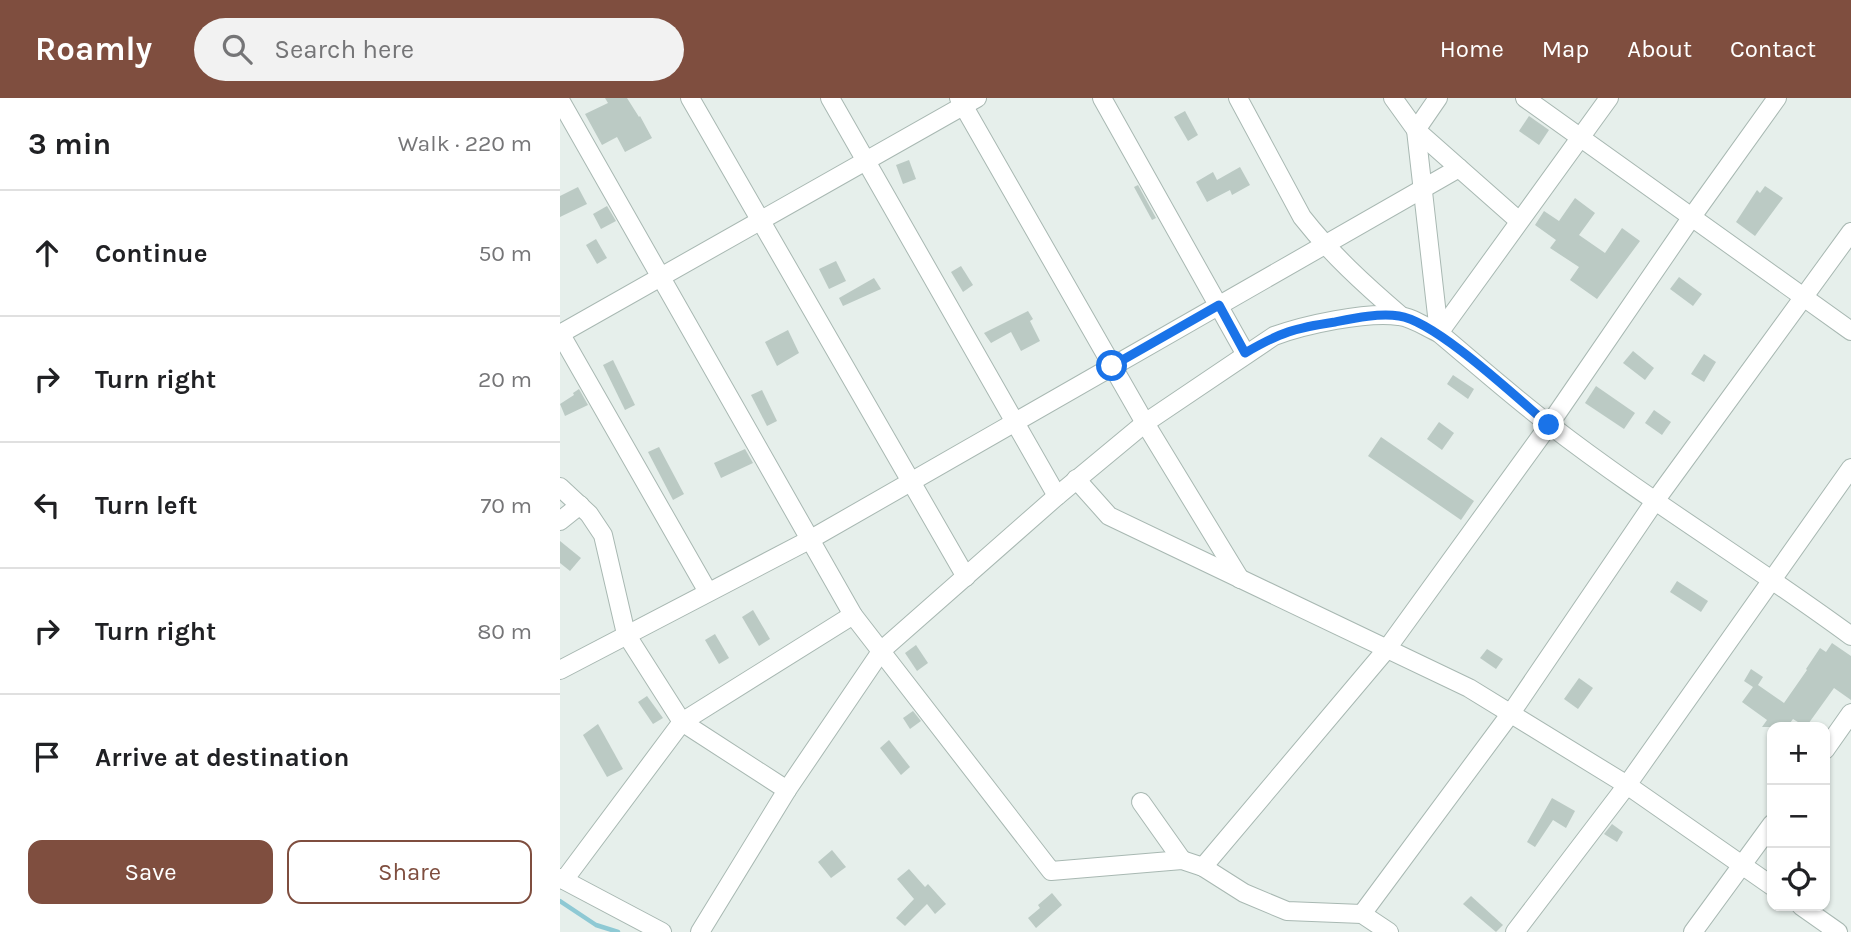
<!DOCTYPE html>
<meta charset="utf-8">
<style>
body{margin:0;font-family:Karla,sans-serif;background:#f2f2f2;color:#202124}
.controls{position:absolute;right:21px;bottom:21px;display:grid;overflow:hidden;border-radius:14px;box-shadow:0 2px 5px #0004}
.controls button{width:63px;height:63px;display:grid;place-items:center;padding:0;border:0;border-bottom:2px solid #e0e0e0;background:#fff;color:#202124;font:35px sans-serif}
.stop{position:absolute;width:21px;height:21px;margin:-16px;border:5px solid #1a73e8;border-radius:50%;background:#fff}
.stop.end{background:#1a73e8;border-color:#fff;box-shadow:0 2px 7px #0008}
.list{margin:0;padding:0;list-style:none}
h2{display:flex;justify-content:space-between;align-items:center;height:91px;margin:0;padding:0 28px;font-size:30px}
h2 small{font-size:23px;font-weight:400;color:#757577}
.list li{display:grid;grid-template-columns:46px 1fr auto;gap:21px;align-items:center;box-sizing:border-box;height:126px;padding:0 28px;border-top:2px solid #e0e0e0}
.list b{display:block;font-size:26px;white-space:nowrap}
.list em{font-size:23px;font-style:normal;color:#757577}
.actions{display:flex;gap:14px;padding:21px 28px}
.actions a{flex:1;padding:16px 0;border:2px solid #7f4e3f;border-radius:14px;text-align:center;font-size:24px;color:#7f4e3f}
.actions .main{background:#7f4e3f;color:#fff}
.icon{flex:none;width:38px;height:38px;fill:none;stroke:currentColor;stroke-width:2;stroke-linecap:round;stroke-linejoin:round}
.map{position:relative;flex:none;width:1291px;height:834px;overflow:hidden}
header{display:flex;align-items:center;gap:42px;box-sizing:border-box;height:98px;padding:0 35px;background:#7f4e3f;color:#fff}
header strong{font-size:33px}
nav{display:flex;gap:38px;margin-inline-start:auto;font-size:24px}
.search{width:490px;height:63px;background:#f2f2f2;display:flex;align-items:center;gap:18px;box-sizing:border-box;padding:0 24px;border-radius:38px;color:#757577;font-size:26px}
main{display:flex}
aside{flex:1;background:#fff}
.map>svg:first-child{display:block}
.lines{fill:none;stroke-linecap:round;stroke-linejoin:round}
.stream{stroke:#8ec9d4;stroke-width:4.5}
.building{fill:#bbcac4}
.street-casing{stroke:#a8b8b2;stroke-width:20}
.street{stroke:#fff;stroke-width:18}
.route{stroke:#1a73e8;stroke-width:9}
</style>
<header>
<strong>Roamly</strong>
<div class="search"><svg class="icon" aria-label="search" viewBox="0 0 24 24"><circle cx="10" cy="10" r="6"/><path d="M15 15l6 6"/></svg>Search here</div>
<nav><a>Home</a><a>Map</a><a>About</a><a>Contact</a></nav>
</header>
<main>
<aside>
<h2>3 min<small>Walk · 220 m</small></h2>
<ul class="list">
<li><svg class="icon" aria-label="ahead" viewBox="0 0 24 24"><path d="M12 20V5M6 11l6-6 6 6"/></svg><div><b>Continue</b></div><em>50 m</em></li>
<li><svg class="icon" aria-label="right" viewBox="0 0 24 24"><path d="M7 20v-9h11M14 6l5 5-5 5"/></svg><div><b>Turn right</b></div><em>20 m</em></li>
<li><svg class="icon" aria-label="left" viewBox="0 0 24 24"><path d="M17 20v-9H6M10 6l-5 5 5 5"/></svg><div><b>Turn left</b></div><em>70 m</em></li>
<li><svg class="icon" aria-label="right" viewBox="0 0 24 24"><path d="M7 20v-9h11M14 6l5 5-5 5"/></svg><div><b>Turn right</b></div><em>80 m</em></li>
<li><svg class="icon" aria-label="arrive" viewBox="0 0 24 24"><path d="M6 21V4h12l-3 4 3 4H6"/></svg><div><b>Arrive at destination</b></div></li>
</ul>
<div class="actions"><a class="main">Save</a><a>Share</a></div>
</aside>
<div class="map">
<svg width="1291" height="834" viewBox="0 0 1291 834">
<rect width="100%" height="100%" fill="#e6efeb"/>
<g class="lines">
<polyline class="stream" points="0,803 36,827 58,834"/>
</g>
<g class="building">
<polygon points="45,0 67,0 79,19 80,18 92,40 65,54 57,39 42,47 25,16 48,5"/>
<polygon points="625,13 638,37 628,43 614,19"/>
<polygon points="969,18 989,32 979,47 959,33"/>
<polygon points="349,62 356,81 343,86 336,67"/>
<polygon points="680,69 690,87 672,97 670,92 647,104 636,84 653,74 657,82"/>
<polygon points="578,87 596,120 592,122 574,89"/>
<polygon points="1205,88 1223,100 1195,138 1176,124 1197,92 1200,95"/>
<polygon points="18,89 27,106 0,119 0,98"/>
<polygon points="1015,100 1035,115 1019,137 1045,155 1062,130 1080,143 1037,201 1010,182 1019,169 990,150 996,142 975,127 984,113 999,123"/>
<polygon points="47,108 56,123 41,131 33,116"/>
<polygon points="36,141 47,160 37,166 26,147"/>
<polygon points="276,163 286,183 269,191 259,171"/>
<polygon points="401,168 413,187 403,194 391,174"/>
<polygon points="1119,179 1142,196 1133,208 1110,191"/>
<polygon points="314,180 321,191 283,208 279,200"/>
<polygon points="468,213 473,221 470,223 480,243 461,253 451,234 431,245 424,235"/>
<polygon points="228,232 239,255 217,268 205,244"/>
<polygon points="1073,253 1094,270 1085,282 1063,265"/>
<polygon points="1144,256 1156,264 1144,284 1131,276"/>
<polygon points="53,262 75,307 65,312 43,267"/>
<polygon points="893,277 914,291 908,301 887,286"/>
<polygon points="1036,288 1075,315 1064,331 1025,305"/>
<polygon points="19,291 28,307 5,318 0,306 14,297 13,295"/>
<polygon points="202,292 217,323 207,328 191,297"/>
<polygon points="1094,312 1111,324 1102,337 1085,325"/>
<polygon points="879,324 894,335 882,352 867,341"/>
<polygon points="821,339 914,403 901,422 808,358"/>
<polygon points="99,349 124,396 113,402 88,354"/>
<polygon points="185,351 193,365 161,380 154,365"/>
<polygon points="0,443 21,460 10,473 0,465"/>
<polygon points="1117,483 1148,503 1141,514 1110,494"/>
<polygon points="193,512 210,541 199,548 182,519"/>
<polygon points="155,536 169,560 159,566 145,542"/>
<polygon points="1272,545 1291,558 1291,602 1274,590 1246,629 1233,621 1227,629 1202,629 1207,622 1182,604 1193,589 1184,583 1191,571 1203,579 1198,587 1224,605 1247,572 1246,571 1260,550 1266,554"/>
<polygon points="356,547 368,565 357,573 345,555"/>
<polygon points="927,551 943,561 936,571 920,560"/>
<polygon points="1019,580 1033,590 1018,611 1004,601"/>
<polygon points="87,598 103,620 93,626 78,604"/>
<polygon points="353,613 361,623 350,631 343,620"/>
<polygon points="38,626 63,671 47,679 23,637"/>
<polygon points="329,642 350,669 341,677 320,650"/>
<polygon points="992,700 1015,713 1006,730 993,722 975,749 967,744"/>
<polygon points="1052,726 1063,734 1057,744 1044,736"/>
<polygon points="272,752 286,769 271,780 258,764"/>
<polygon points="349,771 365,789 368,786 386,806 375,816 367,806 345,828 336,820 354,801 337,781"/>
<polygon points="492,795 502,807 476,830 468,820 480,810 478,807"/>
<polygon points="911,798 943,827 936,834 903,806"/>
</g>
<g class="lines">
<g class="street-casing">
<g id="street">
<polyline points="130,0 406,479"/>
<polyline points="270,0 497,398"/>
<polyline points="399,0 585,325 680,481"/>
<polyline points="542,0 685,255"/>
<path d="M678,0L742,119C771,156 805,187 840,217"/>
<polyline points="833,0 856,32 959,123"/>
<path d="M878,0L856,32L879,235C916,266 952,298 990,327C1087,402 1192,465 1291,538"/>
<polyline points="965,0 1291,233"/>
<polyline points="0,2 293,517 491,773 622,762 643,769 684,795 727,813 802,816 829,834"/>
<polyline points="0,235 148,494"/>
<polyline points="0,236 417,0"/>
<polyline points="516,381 549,418 909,590 1067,687 1212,788"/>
<polyline points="0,389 29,416 43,437 66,536 122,624 227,692"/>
<polyline points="0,423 20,407"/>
<polyline points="0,572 251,441 899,70"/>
<polyline points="1265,652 1291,615"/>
<polyline points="581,704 622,762"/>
<polyline points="643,769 826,552 989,327 1131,120 1217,0"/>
<polyline points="0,780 102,834"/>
<polyline points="4,782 122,624 293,517"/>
<polyline points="1241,808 1278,834"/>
<polyline points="802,816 951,615 1095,403 1291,134"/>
<path d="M140,834L227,692L322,552L497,398L585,325L714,238C744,227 807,213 839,218C852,219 867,230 879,235L1049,0"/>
<polyline points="955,834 1067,687 1291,370"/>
<polyline points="1133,834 1212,726"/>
</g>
</g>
<use href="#street" class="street"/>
</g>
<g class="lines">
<path class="route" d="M552,268L659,207L685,255C721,234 735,230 775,224C795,220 819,215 839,218C876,223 958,301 989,327"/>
</g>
</svg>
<div class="controls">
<button>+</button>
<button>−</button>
<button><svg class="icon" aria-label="locate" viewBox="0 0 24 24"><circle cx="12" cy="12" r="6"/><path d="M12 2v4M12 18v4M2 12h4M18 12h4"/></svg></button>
</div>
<div class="stop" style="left:552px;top:268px"></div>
<div class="stop end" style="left:989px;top:327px"></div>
</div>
</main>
